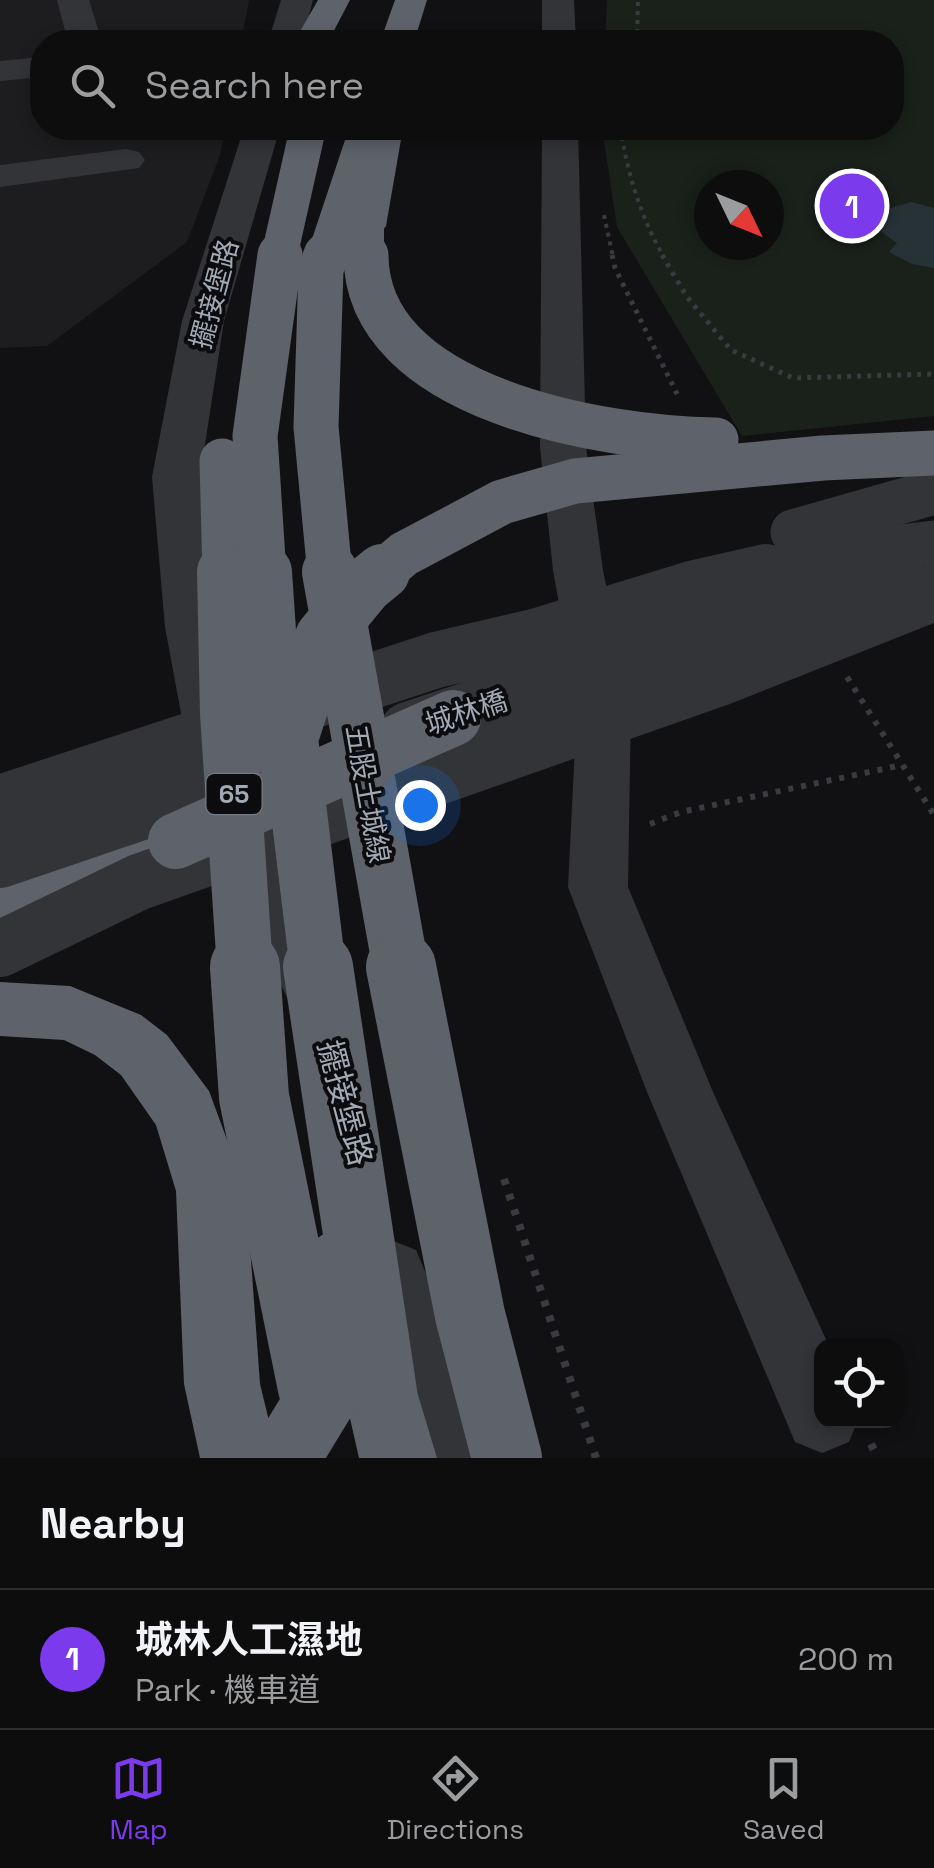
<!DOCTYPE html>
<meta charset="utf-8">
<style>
body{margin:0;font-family:"Space Grotesk","Noto Sans TC",sans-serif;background:#161617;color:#f1f3f6}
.controls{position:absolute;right:30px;bottom:30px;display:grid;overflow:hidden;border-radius:20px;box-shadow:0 5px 15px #0003}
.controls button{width:90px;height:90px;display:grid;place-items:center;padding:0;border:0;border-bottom:2px solid #2d2d2e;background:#0d0d0e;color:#f1f3f6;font:50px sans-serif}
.compass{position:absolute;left:694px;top:170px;width:90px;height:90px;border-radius:50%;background:#0d0d0e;box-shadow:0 5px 15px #0003;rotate:133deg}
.you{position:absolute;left:420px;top:805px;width:35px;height:35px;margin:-25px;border:8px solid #fff;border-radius:50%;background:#1a73e8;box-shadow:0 0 0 15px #1a73e833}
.badge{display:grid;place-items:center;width:65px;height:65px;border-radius:50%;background:#7c3aed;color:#fff;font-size:32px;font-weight:700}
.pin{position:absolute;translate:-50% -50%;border:5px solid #fff;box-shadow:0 2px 10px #0006}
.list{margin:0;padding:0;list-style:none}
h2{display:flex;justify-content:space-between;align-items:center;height:130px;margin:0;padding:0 40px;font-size:42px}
h2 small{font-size:32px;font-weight:400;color:#9a9c9e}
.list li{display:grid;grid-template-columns:65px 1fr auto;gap:30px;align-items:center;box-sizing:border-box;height:140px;padding:0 40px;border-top:2px solid #2d2d2e}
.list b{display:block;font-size:38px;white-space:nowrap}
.list p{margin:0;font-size:32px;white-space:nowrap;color:#9a9c9e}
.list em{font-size:32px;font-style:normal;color:#9a9c9e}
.icon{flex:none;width:55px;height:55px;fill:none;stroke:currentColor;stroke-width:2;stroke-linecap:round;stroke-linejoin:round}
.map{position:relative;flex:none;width:934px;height:1458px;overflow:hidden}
.search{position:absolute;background:#0d0d0e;box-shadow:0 5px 15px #0003;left:30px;right:30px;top:30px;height:110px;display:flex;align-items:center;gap:25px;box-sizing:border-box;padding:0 35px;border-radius:40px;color:#9a9c9e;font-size:38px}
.sheet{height:270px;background:#0d0d0e}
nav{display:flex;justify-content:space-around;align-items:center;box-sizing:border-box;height:140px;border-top:2px solid #2d2d2e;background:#0d0d0e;font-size:28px;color:#9a9c9e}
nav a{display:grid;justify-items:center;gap:5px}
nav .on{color:#7c3aed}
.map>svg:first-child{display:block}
.built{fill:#1d1d20}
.green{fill:#19211a;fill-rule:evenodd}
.water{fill:#273237}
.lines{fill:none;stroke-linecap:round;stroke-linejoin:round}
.path-far3{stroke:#383b3f;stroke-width:4;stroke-dasharray:4 5;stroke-linecap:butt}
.path-far2{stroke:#383b3f;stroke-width:5;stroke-dasharray:4 6;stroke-linecap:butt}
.path-far1{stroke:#383b3f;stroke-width:6;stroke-dasharray:5 8;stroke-linecap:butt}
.path{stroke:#383b3f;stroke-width:8;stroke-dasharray:6 10;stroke-linecap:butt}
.minor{fill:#323438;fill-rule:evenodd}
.highway{fill:#5e626a;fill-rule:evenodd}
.minor-bridge-far1{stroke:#323438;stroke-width:45}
.minor-bridge{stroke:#323438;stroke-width:56}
.highway-bridge-far3{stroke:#5e626a;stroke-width:36}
.highway-bridge-far2{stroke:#5e626a;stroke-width:45}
.highway-bridge-far1{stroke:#5e626a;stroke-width:56}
.highway-bridge{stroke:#5e626a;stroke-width:70}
.labels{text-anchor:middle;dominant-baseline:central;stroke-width:8;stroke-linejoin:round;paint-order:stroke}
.shield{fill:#0c0c0e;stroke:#747a83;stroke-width:2.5}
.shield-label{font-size:25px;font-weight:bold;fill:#a1a9b5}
.street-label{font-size:28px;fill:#a1a9b5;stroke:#0c0c0e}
.near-street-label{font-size:32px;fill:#a1a9b5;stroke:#0c0c0e}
</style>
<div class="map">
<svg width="934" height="1458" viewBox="0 0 934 1458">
<rect width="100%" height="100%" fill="#111113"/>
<polygon class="built" points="0,0 249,0 241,42 42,42 42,128 225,128 220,155 187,242 47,346 0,348"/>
<path class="green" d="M607,0H934V416L742,436L617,227L602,128H892V42H605ZM709,185H769V245H709Z"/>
<polygon class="water" points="911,202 934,208 934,268 912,264 889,252 897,243 872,225 877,212"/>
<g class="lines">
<g class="path-far3">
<polyline points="637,42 638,0"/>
<path d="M621,128C626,171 642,220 664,257"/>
<polyline points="604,215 613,257"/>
</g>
<g class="path-far2">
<polyline points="612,255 615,268 678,396"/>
<polyline points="662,255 687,297 731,350 793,378 934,374"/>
</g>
<g class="path-far1">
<polyline points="847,677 934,815"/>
<polyline points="650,824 681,812 902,765"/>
</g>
<g class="path">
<polyline points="504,1179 596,1458"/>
<polyline points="871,1444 878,1458"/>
</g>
<g class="minor">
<polygon points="57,0 89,0 102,42 68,42"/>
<polygon points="281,0 313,0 302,42 268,42"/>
<polygon points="542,0 574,0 576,42 542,42"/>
<polygon points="42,57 42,77 0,81 0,61"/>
<polygon points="244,128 280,128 224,321 200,477 217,627 242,740 234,754 214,760 194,754 186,740 165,627 152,477 182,321"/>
<polygon points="542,128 578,128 586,447 603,570 631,706 628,887 713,1092 829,1346 822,1346 822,1420 858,1420 849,1442 822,1453 795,1442 647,1092 568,887 577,706 553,570 540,447"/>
<polygon points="126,149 139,152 145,160 139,168 0,187 0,165"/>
<polygon points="238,787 258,793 267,809 342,983 333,1002 311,1009 289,1002 280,983 209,809 218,793"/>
<path d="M391,1240L416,1250C444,1314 466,1389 475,1458H397L394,1424L355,1274L366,1250Z"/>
</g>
<g class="highway">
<polygon points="318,0 350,0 328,42 294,42"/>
<polygon points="395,0 427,0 414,42 380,42"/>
<polygon points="367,128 403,128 386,226 380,234 366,238 352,234 346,226"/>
<polygon points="176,818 197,825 205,841 197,857 0,926 0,878"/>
<polygon points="0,982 70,986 141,1015 167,1035 209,1091 246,1191 260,1384 278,1458 200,1458 184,1384 176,1191 156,1125 121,1075 95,1055 64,1040 0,1036"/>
<polygon points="382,1354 409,1365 437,1458 359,1458 344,1392 355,1365"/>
</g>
<g class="minor-bridge-far1">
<polyline points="793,532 934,492"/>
<polyline points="755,575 859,552 934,543"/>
</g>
<g class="minor-bridge">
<polyline points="408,730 785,604 898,579"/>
<polyline points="0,803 436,660 538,636 695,588 766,572"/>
<polyline points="0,860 276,766"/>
<polyline points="0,949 139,882 722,677 934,593"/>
</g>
<g class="highway-bridge-far3">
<polyline points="279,257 308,128"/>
<polyline points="325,257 368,128"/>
<polyline points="366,257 366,226"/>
</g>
<g class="highway-bridge-far2">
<polyline points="326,255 321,269 316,427 330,575"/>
<path d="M366,255C366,400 607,439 716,440"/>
<polyline points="222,461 225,575"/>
<polyline points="264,575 255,436 280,255"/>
<polyline points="379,575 404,554 502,502 575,481 823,458 934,453"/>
</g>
<g class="highway-bridge-far1">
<polyline points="225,572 228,714 245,969"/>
<polyline points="264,572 276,749"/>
<polyline points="330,572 401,969"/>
<polyline points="176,841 453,718"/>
<polyline points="318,969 290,739 323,637 365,586 382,572"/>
</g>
<g class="highway-bridge">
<polyline points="245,967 254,1097 313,1388"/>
<polyline points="318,967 382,1392"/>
<polyline points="401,967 470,1315 507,1458"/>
<polyline points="285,1458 333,1379 340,1265"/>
</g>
</g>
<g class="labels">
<rect class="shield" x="206.5" y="774" width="55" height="40" rx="8"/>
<g class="shield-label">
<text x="234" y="794">65</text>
</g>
<g class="street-label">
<text transform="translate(214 294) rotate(-75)">擺接堡路</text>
<text transform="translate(466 712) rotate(-18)">城林橋</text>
<text transform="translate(368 794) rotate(80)">五股土城線</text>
</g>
<g class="near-street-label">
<text transform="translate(345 1103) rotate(75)">擺接堡路</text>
</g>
</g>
</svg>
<div class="controls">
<button><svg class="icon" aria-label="locate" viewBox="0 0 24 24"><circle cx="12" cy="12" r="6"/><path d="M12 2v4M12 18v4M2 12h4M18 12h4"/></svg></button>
</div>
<svg class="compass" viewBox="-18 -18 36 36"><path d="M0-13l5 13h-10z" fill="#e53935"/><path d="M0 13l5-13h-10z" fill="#9a9c9e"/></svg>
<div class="you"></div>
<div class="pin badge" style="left:852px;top:206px">1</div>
<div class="search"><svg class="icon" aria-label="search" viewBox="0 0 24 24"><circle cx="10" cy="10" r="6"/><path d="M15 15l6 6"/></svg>Search here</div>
</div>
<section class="sheet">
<h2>Nearby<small></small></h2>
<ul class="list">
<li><span class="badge">1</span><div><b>城林人工濕地</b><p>Park · 機車道</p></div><em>200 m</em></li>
</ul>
</section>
<nav>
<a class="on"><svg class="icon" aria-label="map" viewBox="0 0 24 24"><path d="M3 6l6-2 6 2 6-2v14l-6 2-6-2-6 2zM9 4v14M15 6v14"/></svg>Map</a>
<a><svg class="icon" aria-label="directions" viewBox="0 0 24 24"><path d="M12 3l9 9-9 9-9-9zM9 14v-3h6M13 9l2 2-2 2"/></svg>Directions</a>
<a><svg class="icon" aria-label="saved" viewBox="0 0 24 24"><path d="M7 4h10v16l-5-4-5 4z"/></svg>Saved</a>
</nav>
